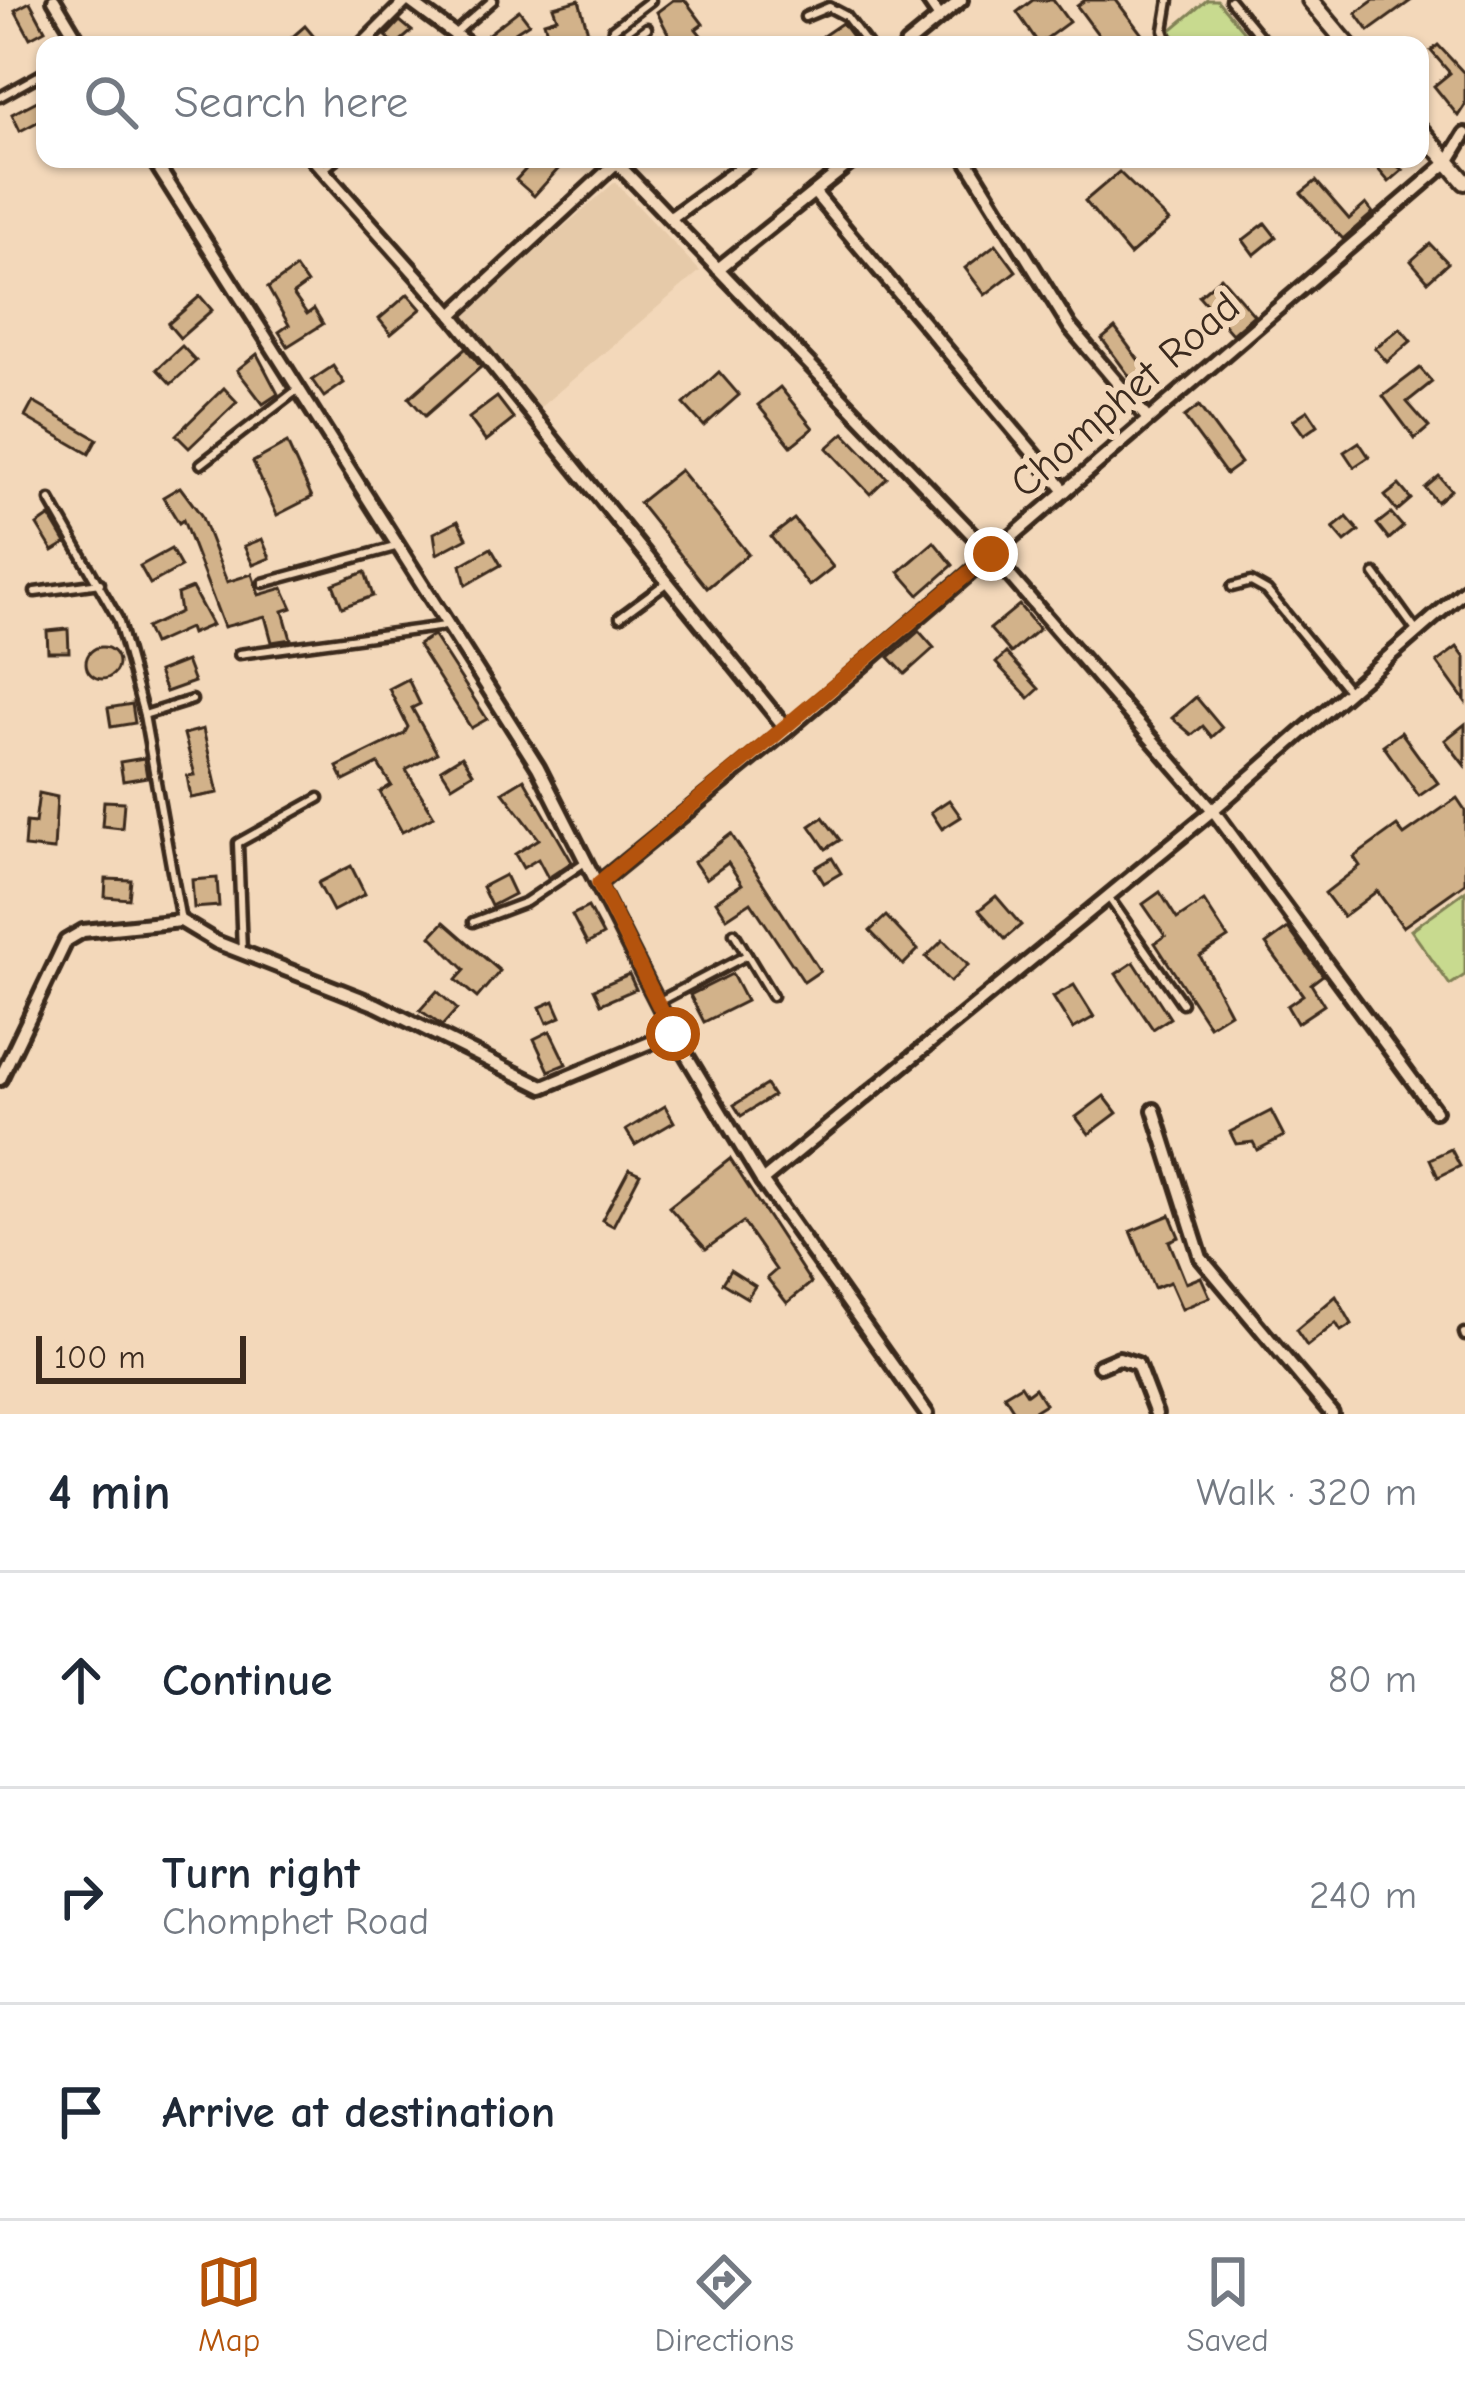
<!DOCTYPE html>
<meta charset="utf-8">
<style>
body{margin:0;font-family:"Comic Neue",sans-serif;background:#f2f2f3;color:#1f2937}
.scale{position:absolute;left:36px;bottom:30px;width:210px;box-sizing:border-box;padding-left:12px;border:6px solid #3b2a1e;border-top:0;font-size:33px;line-height:42px;white-space:nowrap;color:#3b2a1e;-webkit-text-stroke:9px #f3d8ba;paint-order:stroke}
.stop{position:absolute;width:36px;height:36px;margin:-27px;border:9px solid #b45309;border-radius:50%;background:#fff}
.stop.end{background:#b45309;border-color:#fff;box-shadow:0 3px 12px #0008}
.list{margin:0;padding:0;list-style:none}
h2{display:flex;justify-content:space-between;align-items:center;height:156px;margin:0;padding:0 48px;font-size:51px}
h2 small{font-size:39px;font-weight:400;color:#747a83}
.list li{display:grid;grid-template-columns:78px 1fr auto;gap:36px;align-items:center;box-sizing:border-box;height:216px;padding:0 48px;border-top:3px solid #e0e1e3}
.list b{display:block;font-size:45px;white-space:nowrap}
.list p{margin:0;font-size:39px;white-space:nowrap;color:#747a83}
.list em{font-size:39px;font-style:normal;color:#747a83}
.icon{flex:none;width:66px;height:66px;fill:none;stroke:currentColor;stroke-width:2;stroke-linecap:round;stroke-linejoin:round}
.map{position:relative;flex:none;width:1465px;height:1414px;overflow:hidden}
.search{position:absolute;background:#fff;box-shadow:0 3px 9px #0004;left:36px;right:36px;top:36px;height:132px;display:flex;align-items:center;gap:30px;box-sizing:border-box;padding:0 42px;border-radius:24px;color:#747a83;font-size:45px}
.sheet{height:804px;background:#fff}
nav{display:flex;justify-content:space-around;align-items:center;box-sizing:border-box;height:168px;border-top:3px solid #e0e1e3;background:#fff;font-size:33px;color:#747a83}
nav a{display:grid;justify-items:center;gap:6px}
nav .on{color:#b45309}
.map>svg:first-child{display:block}
.built{fill:#e6caa9}
.green{fill:#c8da8f;stroke:#828256;stroke-width:3}
.building{fill:#d2b28a;stroke:#3b2a1e;stroke-width:3}
.lines{fill:none;stroke-linecap:round;stroke-linejoin:round}
.service-casing{stroke:#3b2a1e;stroke-width:15}
.minor-casing{stroke:#3b2a1e;stroke-width:20}
.tertiary-casing{stroke:#3b2a1e;stroke-width:22}
.service{stroke:#f3d8ba;stroke-width:6}
.minor{stroke:#f3d8ba;stroke-width:10}
.tertiary{stroke:#f3d8ba;stroke-width:14}
.route{stroke:#b45309;stroke-width:15}
.labels{text-anchor:middle;dominant-baseline:central;stroke-width:12;stroke-linejoin:round;paint-order:stroke}
.street-label{font-size:42px;fill:#3b2a1e;stroke:#f3d8ba}
</style>
<div class="map">
<svg width="1465" height="1414" viewBox="0 0 1465 1414">
<rect width="100%" height="100%" fill="#f3d8ba"/>
<filter id="ink" filterUnits="userSpaceOnUse"><feTurbulence type="fractalNoise" baseFrequency=".00833" numOctaves="2"/><feDisplacementMap in="SourceGraphic" scale="24" xChannelSelector="R" yChannelSelector="G"/><feConvolveMatrix kernelMatrix="1 2 1 2 8 2 1 2 1" color-interpolation-filters="sRGB"/></filter>
<g filter="url(#ink)">
<polygon class="built" points="615,182 700,271 537,410 458,319"/>
<g class="green">
<polygon points="1207,0 1217,0 1255,45 1181,45 1170,31"/>
<polygon points="1465,891 1465,975 1450,985 1411,930"/>
</g>
<g class="building">
<polygon points="579,0 588,32 551,45 544,22 557,18 553,7"/>
<polygon points="673,0 685,0 703,24 696,29 709,45 674,45 657,12"/>
<polygon points="1033,0 1053,0 1069,22 1039,44 1017,12"/>
<polygon points="1085,0 1116,0 1150,45 1119,45 1114,38 1105,44 1077,6"/>
<polygon points="1374,0 1412,0 1369,31 1356,13"/>
<polygon points="30,2 45,30 30,38 15,10"/>
<polygon points="519,10 529,23 495,45 487,35"/>
<polygon points="400,21 412,31 396,45 386,36"/>
<polygon points="842,23 854,39 829,45 823,36"/>
<polygon points="305,26 321,45 283,45"/>
<polygon points="1438,45 1465,74 1465,105 1458,116 1434,86 1450,73 1431,51"/>
<polygon points="45,97 45,118 20,131 12,114"/>
<polygon points="535,159 551,159 560,167 534,196 516,180"/>
<polygon points="1387,159 1403,170 1389,182 1377,168"/>
<polygon points="1119,172 1169,221 1130,255 1085,201"/>
<polygon points="1316,181 1349,219 1366,204 1373,213 1343,239 1301,193"/>
<polygon points="1265,223 1276,237 1254,255 1243,240"/>
<polygon points="996,244 1016,271 985,295 965,268"/>
<polygon points="1430,244 1448,263 1428,281 1411,261"/>
<polygon points="296,268 307,284 293,294 307,314 314,309 323,324 288,346 279,332 289,325 268,288"/>
<polygon points="1221,277 1254,315 1232,334 1199,296"/>
<polygon points="408,294 421,309 391,334 379,319"/>
<polygon points="200,296 212,310 180,338 168,324"/>
<polygon points="1115,328 1157,385 1143,395 1102,339"/>
<polygon points="1400,328 1411,341 1387,362 1375,348"/>
<polygon points="182,346 196,361 171,384 157,369"/>
<polygon points="466,348 481,367 425,416 409,398"/>
<polygon points="257,354 278,394 263,404 237,370"/>
<polygon points="333,366 344,383 324,397 312,380"/>
<polygon points="1420,368 1432,382 1407,402 1429,427 1415,439 1383,396"/>
<polygon points="719,372 739,395 704,426 684,404"/>
<polygon points="780,387 813,428 791,446 758,405"/>
<polygon points="224,388 237,402 189,448 176,435"/>
<polygon points="497,397 514,419 486,441 469,418"/>
<polygon points="33,402 97,439 89,454 25,417"/>
<polygon points="1199,406 1241,463 1226,474 1184,417"/>
<polygon points="1308,410 1318,425 1304,435 1293,420"/>
<polygon points="844,433 887,478 870,494 827,448"/>
<polygon points="1359,442 1369,457 1354,467 1344,452"/>
<polygon points="287,443 312,497 277,515 253,462"/>
<polygon points="680,470 748,554 707,588 639,503"/>
<polygon points="1439,476 1451,490 1437,502 1425,488"/>
<polygon points="1399,485 1411,499 1397,511 1385,496"/>
<polygon points="180,487 201,515 227,582 252,574 259,595 283,588 292,608 283,611 291,639 272,642 265,616 224,627 183,520 179,523 163,497"/>
<polygon points="1391,513 1403,527 1389,539 1377,524"/>
<polygon points="50,516 66,543 53,551 37,525"/>
<polygon points="1347,517 1359,531 1345,542 1333,528"/>
<polygon points="794,519 833,567 809,586 771,537"/>
<polygon points="458,521 467,538 437,554 434,533"/>
<polygon points="262,539 270,558 253,565 244,546"/>
<polygon points="934,542 953,565 919,595 899,572"/>
<polygon points="491,548 501,565 466,585 461,565"/>
<polygon points="171,549 181,567 150,584 140,566"/>
<polygon points="365,572 373,596 342,607 333,584"/>
<polygon points="192,588 212,625 191,634 189,628 153,644 146,628 180,612 177,594"/>
<polygon points="1019,605 1039,629 1011,653 990,629"/>
<polygon points="68,629 69,652 48,652 47,631"/>
<polygon points="919,631 934,648 905,674 889,657"/>
<polygon points="433,635 487,719 471,728 418,645"/>
<polygon points="1457,647 1465,658 1465,701 1437,662"/>
<circle cx="102" cy="663" r="16"/>
<polygon points="1006,653 1039,689 1029,698 996,663"/>
<polygon points="186,661 194,682 166,692 158,672"/>
<polygon points="408,679 420,704 412,708 437,753 406,770 434,816 402,832 380,792 391,785 378,764 344,781 337,767 404,734 408,727 389,689"/>
<polygon points="1196,697 1222,728 1212,737 1203,726 1192,735 1172,718"/>
<polygon points="132,704 135,723 111,727 108,708"/>
<polygon points="1465,724 1465,766 1445,740"/>
<polygon points="203,729 218,793 191,798 187,776 195,775 184,734"/>
<polygon points="1401,732 1438,783 1419,796 1383,745"/>
<polygon points="462,756 473,773 452,786 441,769"/>
<polygon points="144,758 147,777 123,781 120,762"/>
<polygon points="524,779 572,862 548,878 538,859 523,868 515,854 539,839 503,792"/>
<polygon points="39,793 57,797 54,850 24,847 26,822 35,823"/>
<polygon points="1457,798 1465,810 1465,883 1403,927 1377,891 1343,917 1325,893 1360,866 1354,857 1397,826 1404,835"/>
<polygon points="949,800 961,817 942,829 931,812"/>
<polygon points="104,801 124,802 122,828 102,826"/>
<polygon points="823,817 840,840 826,849 810,826"/>
<polygon points="731,834 820,971 804,982 751,902 727,918 716,901 742,884 728,863 706,879 694,862"/>
<polygon points="832,858 841,873 824,883 815,868"/>
<polygon points="351,866 365,894 333,911 318,883"/>
<polygon points="505,875 514,894 491,906 482,887"/>
<polygon points="217,878 219,906 194,908 192,880"/>
<polygon points="106,879 131,880 129,899 105,897"/>
<polygon points="1160,892 1177,919 1204,901 1228,938 1200,956 1230,1013 1209,1026 1155,943 1165,936 1143,904"/>
<polygon points="996,896 1021,925 1005,939 979,910"/>
<polygon points="588,907 603,935 587,944 572,915"/>
<polygon points="886,916 918,950 903,965 870,931"/>
<polygon points="444,922 500,971 477,998 456,980 465,970 431,936"/>
<polygon points="1288,928 1323,975 1311,984 1324,1005 1297,1023 1287,1006 1303,995 1266,944"/>
<polygon points="943,940 968,965 950,982 926,957"/>
<polygon points="1134,962 1170,1018 1153,1029 1116,974"/>
<polygon points="629,974 636,989 601,1004 594,989"/>
<polygon points="732,974 746,1001 704,1022 690,995"/>
<polygon points="1074,985 1094,1017 1073,1029 1053,997"/>
<polygon points="437,991 457,1009 442,1026 420,1010"/>
<polygon points="554,1001 561,1017 547,1023 540,1007"/>
<polygon points="550,1031 566,1064 549,1071 534,1039"/>
<polygon points="766,1085 773,1096 741,1116 734,1105"/>
<polygon points="1104,1096 1117,1113 1089,1134 1076,1117"/>
<polygon points="665,1106 674,1122 635,1145 626,1130"/>
<polygon points="1271,1111 1284,1136 1257,1150 1253,1142 1236,1144 1230,1132"/>
<polygon points="1451,1149 1460,1166 1438,1177 1430,1159"/>
<polygon points="730,1159 811,1283 787,1303 767,1278 776,1270 743,1222 706,1249 669,1207"/>
<polygon points="629,1169 640,1174 613,1226 602,1220"/>
<polygon points="1170,1215 1179,1237 1169,1241 1186,1283 1201,1277 1210,1297 1182,1309 1170,1282 1154,1288 1131,1231"/>
<polygon points="730,1270 755,1286 747,1298 722,1283"/>
<polygon points="1336,1296 1352,1324 1341,1331 1336,1323 1307,1346 1296,1330"/>
<polygon points="1021,1385 1027,1394 1035,1388 1045,1404 1029,1414 1016,1414 1004,1395"/>
</g>
<g class="lines">
<g class="service-casing">
<g id="service">
<polyline points="1230,0 1267,45"/>
<polyline points="805,17 829,7 846,16 868,45"/>
<polyline points="454,34 493,0"/>
<polyline points="610,45 613,29 651,0"/>
<polyline points="624,45 647,28"/>
<polyline points="1169,45 1164,30 1169,0"/>
<polyline points="0,97 45,72"/>
<polyline points="323,170 336,159"/>
<polyline points="201,464 297,390"/>
<polyline points="50,500 118,619 144,715 181,921"/>
<polyline points="1375,574 1417,632"/>
<polyline points="263,583 395,547"/>
<polyline points="1232,587 1251,582 1267,591 1349,691"/>
<polyline points="35,592 100,583"/>
<polyline points="620,617 666,583"/>
<polyline points="239,654 445,626"/>
<polyline points="144,715 192,700"/>
<polyline points="1109,898 1182,1003"/>
<polyline points="473,922 526,902 585,862"/>
<polyline points="734,933 772,996"/>
<polyline points="242,952 238,843 319,798"/>
<polyline points="658,1002 747,955"/>
<polyline points="1464,1333 1465,1336"/>
</g>
</g>
<g class="minor-casing">
<g id="minor">
<polyline points="54,0 81,45"/>
<polyline points="408,0 469,45"/>
<polyline points="928,0 939,16"/>
<polyline points="362,45 407,0"/>
<polyline points="906,45 961,0"/>
<polyline points="153,159 538,767 673,1033 762,1181 927,1414"/>
<polyline points="313,159 452,315 787,730"/>
<polyline points="613,159 991,554 1213,810 1435,1111"/>
<polyline points="966,159 1070,327 1147,418"/>
<polyline points="814,192 1065,491"/>
<polyline points="672,217 752,159"/>
<polyline points="718,269 855,159"/>
<polyline points="452,315 617,162"/>
<polyline points="599,883 787,730 1448,162 1465,134"/>
<polyline points="0,1079 66,941 83,931 181,921 216,942 377,1005 543,1087 673,1033"/>
<polyline points="1154,1110 1201,1258 1332,1414"/>
<polyline points="762,1181 1213,810 1465,590"/>
<polyline points="1100,1366 1119,1358 1137,1364 1156,1414"/>
</g>
</g>
<g class="tertiary-casing">
<g id="tertiary">
<polyline points="1310,0 1348,45"/>
<polyline points="1420,129 1465,182"/>
</g>
</g>
<use href="#service" class="service"/>
<use href="#minor" class="minor"/>
<use href="#tertiary" class="tertiary"/>
</g>
</g>
<g class="lines" filter="url(#ink)">
<polyline class="route" points="673,1034 599,883 991,554"/>
</g>
<g class="labels">
<g class="street-label">
<text transform="translate(1125 395) rotate(-41)">Chomphet Road</text>
</g>
</g>
</svg>
<div class="scale">100 m</div>
<div class="stop" style="left:673px;top:1034px"></div>
<div class="stop end" style="left:991px;top:554px"></div>
<div class="search"><svg class="icon" aria-label="search" viewBox="0 0 24 24"><circle cx="10" cy="10" r="6"/><path d="M15 15l6 6"/></svg>Search here</div>
</div>
<section class="sheet">
<h2>4 min<small>Walk · 320 m</small></h2>
<ul class="list">
<li><svg class="icon" aria-label="ahead" viewBox="0 0 24 24"><path d="M12 20V5M6 11l6-6 6 6"/></svg><div><b>Continue</b></div><em>80 m</em></li>
<li><svg class="icon" aria-label="right" viewBox="0 0 24 24"><path d="M7 20v-9h11M14 6l5 5-5 5"/></svg><div><b>Turn right</b><p>Chomphet Road</p></div><em>240 m</em></li>
<li><svg class="icon" aria-label="arrive" viewBox="0 0 24 24"><path d="M6 21V4h12l-3 4 3 4H6"/></svg><div><b>Arrive at destination</b></div></li>
</ul>
</section>
<nav>
<a class="on"><svg class="icon" aria-label="map" viewBox="0 0 24 24"><path d="M3 6l6-2 6 2 6-2v14l-6 2-6-2-6 2zM9 4v14M15 6v14"/></svg>Map</a>
<a><svg class="icon" aria-label="directions" viewBox="0 0 24 24"><path d="M12 3l9 9-9 9-9-9zM9 14v-3h6M13 9l2 2-2 2"/></svg>Directions</a>
<a><svg class="icon" aria-label="saved" viewBox="0 0 24 24"><path d="M7 4h10v16l-5-4-5 4z"/></svg>Saved</a>
</nav>
